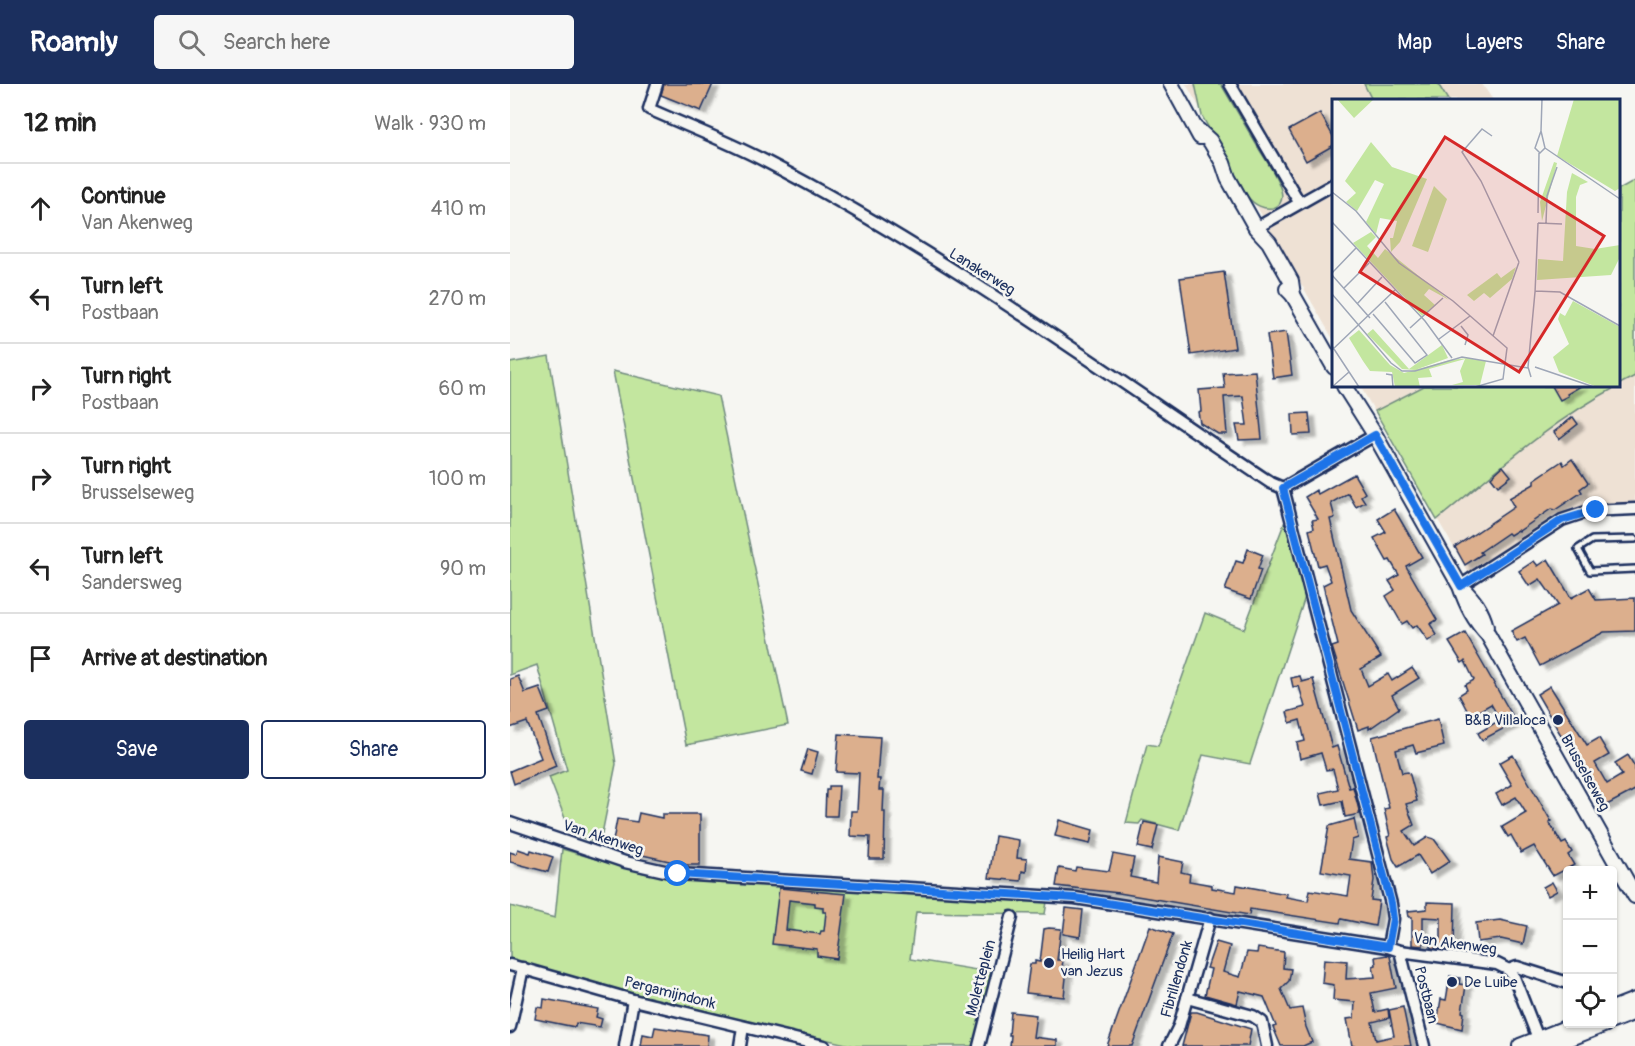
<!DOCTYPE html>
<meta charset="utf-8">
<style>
body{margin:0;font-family:Pangolin,sans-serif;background:#f6f6f6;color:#222}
.controls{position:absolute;right:18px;bottom:18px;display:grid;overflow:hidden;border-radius:6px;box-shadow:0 2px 4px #0004}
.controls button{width:54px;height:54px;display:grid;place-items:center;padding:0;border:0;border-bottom:2px solid #e0e0e0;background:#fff;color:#222;font:30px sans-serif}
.stop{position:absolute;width:18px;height:18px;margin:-14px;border:4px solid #1a73e8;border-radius:50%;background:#fff}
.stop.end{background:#1a73e8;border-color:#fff;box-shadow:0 2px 6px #0008}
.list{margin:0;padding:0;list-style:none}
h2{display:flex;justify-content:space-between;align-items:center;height:78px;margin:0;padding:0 24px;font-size:26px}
h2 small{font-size:20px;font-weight:400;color:#767676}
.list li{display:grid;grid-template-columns:39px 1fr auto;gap:18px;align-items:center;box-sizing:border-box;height:90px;padding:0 24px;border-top:2px solid #e0e0e0}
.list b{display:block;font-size:22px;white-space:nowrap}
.list p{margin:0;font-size:20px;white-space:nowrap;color:#767676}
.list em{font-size:20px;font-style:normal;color:#767676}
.actions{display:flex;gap:12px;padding:18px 24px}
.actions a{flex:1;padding:14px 0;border:2px solid #1b2f5e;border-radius:6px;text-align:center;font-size:21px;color:#1b2f5e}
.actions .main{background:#1b2f5e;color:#fff}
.icon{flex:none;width:33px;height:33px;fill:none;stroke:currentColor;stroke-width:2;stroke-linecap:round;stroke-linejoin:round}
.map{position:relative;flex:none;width:1125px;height:962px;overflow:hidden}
header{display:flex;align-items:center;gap:36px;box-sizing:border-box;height:84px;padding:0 30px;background:#1b2f5e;color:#fff}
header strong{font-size:28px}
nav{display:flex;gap:33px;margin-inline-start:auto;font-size:21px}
.search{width:420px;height:54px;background:#f6f6f6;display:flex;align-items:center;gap:15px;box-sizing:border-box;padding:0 21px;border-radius:6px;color:#767676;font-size:22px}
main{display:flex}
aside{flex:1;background:#fff}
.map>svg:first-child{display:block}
.built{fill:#eee1d4}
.green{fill:#c3e69f;stroke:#6f8a7e;stroke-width:1.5}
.building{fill:#dcaf8d;stroke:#1b2f5e;stroke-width:1.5;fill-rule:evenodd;filter:url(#shadow)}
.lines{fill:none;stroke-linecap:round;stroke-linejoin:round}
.lane-casing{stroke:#1b2f5e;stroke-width:10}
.street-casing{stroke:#1b2f5e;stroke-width:15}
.secondary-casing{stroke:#1b2f5e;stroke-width:18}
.lane{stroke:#f6f6f2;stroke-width:5}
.street{stroke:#f6f6f2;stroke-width:10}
.secondary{stroke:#f6f6f2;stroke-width:14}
.route{stroke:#1a73e8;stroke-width:8}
.poi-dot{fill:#1b2f5e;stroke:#f6f6f2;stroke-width:2}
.labels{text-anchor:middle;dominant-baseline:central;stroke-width:5;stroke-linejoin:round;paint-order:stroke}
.street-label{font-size:15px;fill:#1b2f5e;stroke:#f6f6f2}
.poi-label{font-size:15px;fill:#1b2f5e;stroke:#f6f6f2;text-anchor:start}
.inset-road{fill:none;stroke:#9ea6b7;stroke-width:1.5}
.view{fill:#d62828;fill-opacity:0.15;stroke:#d62828;stroke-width:3}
.inset-edge{fill:none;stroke:#1b2f5e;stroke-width:3}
</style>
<header>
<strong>Roamly</strong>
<div class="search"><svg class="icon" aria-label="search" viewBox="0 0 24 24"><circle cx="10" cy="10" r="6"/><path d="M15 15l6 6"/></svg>Search here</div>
<nav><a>Map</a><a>Layers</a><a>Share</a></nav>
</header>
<main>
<aside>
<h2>12 min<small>Walk · 930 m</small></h2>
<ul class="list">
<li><svg class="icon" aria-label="ahead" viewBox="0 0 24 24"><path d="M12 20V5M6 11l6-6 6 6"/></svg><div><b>Continue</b><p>Van Akenweg</p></div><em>410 m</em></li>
<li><svg class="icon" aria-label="left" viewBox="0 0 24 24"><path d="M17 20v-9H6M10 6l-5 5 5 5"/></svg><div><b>Turn left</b><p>Postbaan</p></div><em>270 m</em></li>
<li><svg class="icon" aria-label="right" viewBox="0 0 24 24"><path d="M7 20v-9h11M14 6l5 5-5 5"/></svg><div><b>Turn right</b><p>Postbaan</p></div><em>60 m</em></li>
<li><svg class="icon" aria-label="right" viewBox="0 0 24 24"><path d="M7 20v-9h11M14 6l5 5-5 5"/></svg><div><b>Turn right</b><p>Brusselseweg</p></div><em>100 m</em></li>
<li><svg class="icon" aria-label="left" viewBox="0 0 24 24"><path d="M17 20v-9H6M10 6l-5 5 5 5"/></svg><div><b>Turn left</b><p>Sandersweg</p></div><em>90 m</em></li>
<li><svg class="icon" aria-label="arrive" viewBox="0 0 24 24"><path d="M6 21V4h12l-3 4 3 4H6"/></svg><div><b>Arrive at destination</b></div></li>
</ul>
<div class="actions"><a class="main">Save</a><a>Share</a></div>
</aside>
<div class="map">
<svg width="1125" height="962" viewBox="0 0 1125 962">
<defs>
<filter id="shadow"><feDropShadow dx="6" dy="4" stdDeviation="1.5" flood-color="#0004"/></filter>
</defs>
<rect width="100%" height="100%" fill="#f6f6f2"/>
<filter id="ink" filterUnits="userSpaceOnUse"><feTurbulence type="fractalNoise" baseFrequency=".0167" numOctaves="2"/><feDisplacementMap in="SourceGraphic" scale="12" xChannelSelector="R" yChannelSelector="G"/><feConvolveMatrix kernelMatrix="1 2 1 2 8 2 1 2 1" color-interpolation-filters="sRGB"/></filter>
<g filter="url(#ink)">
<g class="built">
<polygon points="676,0 972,0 983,16 824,16 823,255"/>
<polygon points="1125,173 1125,420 1079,422 961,493 850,302 1108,302 1109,179"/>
</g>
<g class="green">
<path d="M685,0H711C724,22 736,43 749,65C757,77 767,92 771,106C777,128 751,130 738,113L692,32Z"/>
<polygon points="854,0 928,0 938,16 862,16"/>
<polygon points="1125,96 1125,292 1108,301 1109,105"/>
<polygon points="39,272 106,680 90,760 61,750 39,693 57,686 27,581 0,591 0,279"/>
<polygon points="103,287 208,312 278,641 176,661"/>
<path d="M914,302H1108C1041,337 985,388 927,436L865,327Z"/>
<polygon points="775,437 795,513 740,680 693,671 669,746 632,736 629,740 616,739 637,660 648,662 695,529 734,545"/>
<polygon points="52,765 137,790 184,796 537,818 535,830 406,828 400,875 485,889 466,962 345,962 167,922 0,875 0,822 45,834"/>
</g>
<g class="building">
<polygon points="154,0 203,0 191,27 151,11"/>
<polygon points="810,29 824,54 824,61 796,77 779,46"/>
<polygon points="714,188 725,264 681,271 670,194"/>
<polygon points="776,248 782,291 763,294 757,251"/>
<polygon points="745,287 752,355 729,356 726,341 737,341 733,312 714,313 717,350 708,350 690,339 688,328 691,327 689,306 715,304 713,289"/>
<polygon points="1042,302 1071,302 1057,310 1058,312 1050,316"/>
<polygon points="799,329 801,350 783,351 782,330"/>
<polygon points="1063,333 1068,340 1049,355 1044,348"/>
<polygon points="1062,375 1078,399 1070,405 1072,408 1045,426 1041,425 1009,447 1008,446 1000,451 998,449 970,468 972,470 955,481 945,463 1004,423 999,414 1024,400 1024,396 1052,377 1054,381"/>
<polygon points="993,382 1001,392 988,402 981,393"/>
<polygon points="844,390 855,409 851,412 855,418 846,423 838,409 821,419 825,434 820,435 841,526 871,573 851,585 858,602 878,590 882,597 902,584 909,594 882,611 889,624 859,645 859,642 848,646 822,563 828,561 813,501 821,497 815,480 808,482 799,446 804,444 802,436 808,435 795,413 806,406 808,410"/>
<polygon points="884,425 912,473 896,482 927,536 920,540 927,551 918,557 907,541 902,544 897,537 892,540 876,512 885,506 879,497 889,491 880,476 877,477 864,454 876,448 868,435"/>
<polygon points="738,465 753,471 748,485 751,486 741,515 715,506 726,477 733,479"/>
<polygon points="1038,475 1061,514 1079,504 1086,516 1125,514 1125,547 1094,548 1030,582 1015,554 1007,558 1001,547 1048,521 1030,495 1019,502 1009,487 1024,477 1028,482"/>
<polygon points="955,549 1006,638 972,656 968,649 990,636 981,620 960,632 949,611 957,606 955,601 964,596 955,577 952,579 939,558"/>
<polygon points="8,592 15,609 30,604 39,627 28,631 46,682 4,700 0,687 31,674 17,638 0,644 0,595"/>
<polygon points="790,592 792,598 803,595 822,664 827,662 839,704 843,703 850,730 835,733 832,717 813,721 810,709 828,705 823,685 816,686 811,669 790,675 787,659 795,657 790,636 780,639 777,628 795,623 789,602 783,603 781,594"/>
<polygon points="1040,602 1077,661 1089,654 1099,671 1085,679 1097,700 1112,691 1105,679 1118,671 1125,683 1125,706 1093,723 1077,695 1081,693 1063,663 1059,665 1027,610"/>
<polygon points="928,635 934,662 906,669 903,661 886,666 892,689 898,688 900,691 907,717 896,720 904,741 894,747 904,762 918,753 924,755 940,777 920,790 908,771 888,783 883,775 877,753 880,752 874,725 879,724 862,653"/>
<polygon points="329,650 370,653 367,695 370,695 369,706 374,706 373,728 375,728 374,775 359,775 360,753 340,752 341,727 347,727 349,689 326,688"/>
<polygon points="298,665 308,668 302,690 291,687"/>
<polygon points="1003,671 1041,737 1039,738 1052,760 1056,758 1062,768 1058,771 1064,781 1043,792 1024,762 1011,769 1001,751 998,753 992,743 1016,729 1006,713 992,721 986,710 1002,701 989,679"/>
<polygon points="319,702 329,702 327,732 315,732 316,706 319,706"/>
<polygon points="129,729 152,734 152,730 190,730 190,781 177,781 119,768 121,761 103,757 107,735 127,738"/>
<polygon points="844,735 848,754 842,756 839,775 862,778 864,796 861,816 869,817 865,842 831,835 830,839 740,825 739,831 609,809 546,802 549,784 565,787 566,783 599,787 603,770 624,774 620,793 646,798 648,773 673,778 671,788 680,790 679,797 702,801 702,804 726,808 727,801 777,810 776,813 798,817 800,806 838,812 841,792 811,787 819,742"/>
<polygon points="549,736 583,746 580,760 545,752"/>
<polygon points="634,738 648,741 642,766 628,763"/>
<polygon points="485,752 509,756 507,774 517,775 516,788 512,787 511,797 479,794"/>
<polygon points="8,765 20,769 21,766 43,773 38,788 0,778 0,768 6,770"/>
<polygon points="1042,798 1047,807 1038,812 1033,803"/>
<path d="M269,804L336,810L327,875L307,872V865L262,860ZM279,816L305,819V822L313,823V828H316L314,847H311L310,850L276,846Z"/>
<polygon points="917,818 945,819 944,865 921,864 921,855 931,855 931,834 913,833 913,862 902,861 902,833 899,833 898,827 917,825"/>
<polygon points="556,824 573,826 570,853 553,850"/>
<polygon points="990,836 1017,842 1013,860 991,855 968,858 966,839"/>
<polygon points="640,842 663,850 622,962 597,962"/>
<polygon points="539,844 551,845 547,876 553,876 552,884 557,884 554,913 516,909 520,880 525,880 525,877 530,878 534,845"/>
<polygon points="706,858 720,862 713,888 730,893 737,868 747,869 748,864 774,868 773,884 781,885 779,897 771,905 780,926 792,924 796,943 802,958 793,962 771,962 763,943 766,942 754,913 730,907 727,920 695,911 701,885 697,884"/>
<polygon points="877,871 880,872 886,904 861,909 865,928 878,925 879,934 862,938 866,956 884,952 879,926 893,923 901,962 842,962 837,935 844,934 845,918 823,916 824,901 812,899 814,875 837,877 836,895 865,893 863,882 866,881 865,873"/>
<polygon points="940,892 950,894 949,900 956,901 952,928 954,929 952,945 927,939 931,915 936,916"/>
<polygon points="34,915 88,925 86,933 92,935 90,943 66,939 65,943 25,935 27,923 33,924"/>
<polygon points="501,928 526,931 523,953 547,956 547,962 500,962 501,951 499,951"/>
<polygon points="681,928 687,928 741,945 738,962 672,962"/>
<polygon points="145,943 198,951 197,962 131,962 133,950 143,952"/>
</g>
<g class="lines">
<g class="lane-casing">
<polyline id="lane" points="1125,455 1082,456 1068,465 1080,487 1125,485"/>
</g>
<g class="street-casing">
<g id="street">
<path d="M147,0L139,25C177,42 217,57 255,77C433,169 595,288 761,399L773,404"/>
<polyline points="720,0 789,118"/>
<polyline points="746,144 824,100"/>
<polyline points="773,404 881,820 883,835 878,863"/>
<polyline points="773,404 865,351"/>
<polyline points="950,502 1052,436 1079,427 1125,425"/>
<polyline points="0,739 115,778 168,790 565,814 878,863 890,867 987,880 999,886 1004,893 1031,962"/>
<polyline points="890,867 914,962"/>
<polyline points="0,881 123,916 314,962"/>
<polyline points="999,886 1007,883 1058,899"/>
<polyline points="677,914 743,932 752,938 757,962"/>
<polyline points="0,943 13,884"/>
<polyline points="115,962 123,916"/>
<polyline points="230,962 233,943"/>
<polyline points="469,962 502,833"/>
<polyline points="659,962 669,942 700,834"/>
</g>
</g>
<g class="secondary-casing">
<g id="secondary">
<polyline points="661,0 690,53"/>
<polyline points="688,46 700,57 713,79 718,94 746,144 759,158 781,197 783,211"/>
<polyline points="777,205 783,211 824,283"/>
<path d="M834,302L865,351L950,502C957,522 964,536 978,551L1125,812"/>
<path d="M952,504C963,515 972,526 976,543"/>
<polyline points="1102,925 1125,916"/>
<polyline points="1102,937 1125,928"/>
<polyline points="1010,962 1066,940"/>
<polyline points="1041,962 1096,940"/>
</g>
</g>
<use href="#lane" class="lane"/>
<use href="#street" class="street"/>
<use href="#secondary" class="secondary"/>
</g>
</g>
<g class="lines" filter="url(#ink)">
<polyline class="route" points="168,790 565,814 878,863 883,835 881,819 773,404 865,351 951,502 1052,436 1086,426"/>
</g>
<g class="poi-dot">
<circle cx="1048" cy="636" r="6"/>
<circle cx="539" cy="879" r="6"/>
<circle cx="942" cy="898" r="6"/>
</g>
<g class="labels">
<g class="street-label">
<text transform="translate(472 188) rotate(32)">Lanakerweg</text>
<text transform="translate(1075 689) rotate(61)">Brusselseweg</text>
<text transform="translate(93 754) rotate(18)">Van Akenweg</text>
<text transform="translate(945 860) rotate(8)">Van Akenweg</text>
<text transform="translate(471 894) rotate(-75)">Moletteplein</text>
<text transform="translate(667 895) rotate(-74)">Fibrillendonk</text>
<text transform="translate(160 909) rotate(14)">Pergamijndonk</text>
<text transform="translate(916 911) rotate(76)">Postbaan</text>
</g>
<g class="poi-label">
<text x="1036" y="636" text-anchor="end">B&amp;B Villaloca</text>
<text x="551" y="870">Heilig Hart<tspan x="551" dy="17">van Jezus</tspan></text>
<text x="954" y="898">De Luibe</text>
</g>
</g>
<g transform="translate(822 15)">
<rect width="288" height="288" fill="#f6f6f2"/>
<path d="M5,0H42L22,19ZM242,0H288V89L283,92L225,57ZM39,43L60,68L95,80L68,143L59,153L58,139H61L65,122L48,119L44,135L34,123L52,85L43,81L25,112L14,103L24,94L13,82ZM222,63L225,64L210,122L208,103ZM240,74L256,83L248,86L244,98V147L263,150L288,146V158L279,176L205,181L206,160L231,162L235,93ZM102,87L115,100L96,153L80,147ZM39,133L44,138L35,147L46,159L53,150L117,201L97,190L92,196L103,206L90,217L21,144ZM184,168L180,180L158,199L152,194L142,202L135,196L165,174L169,179ZM241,202L288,228V288H265L227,273L221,258L237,245L226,220L228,214L233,217ZM41,230L77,270L110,246L116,259L83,271L70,270L35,235ZM27,231L58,266L72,274L118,261L136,259L154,262L148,286H120L131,283L128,272L133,260L97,270L100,278L86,279L88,288H63L60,273L38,272L31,262L17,239Z" fill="#c3e69f"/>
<path class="inset-road" d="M209,32L213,49L208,54L203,49L209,32L210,0M160,37L150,30L130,53L149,82L187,163M213,49L288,100M0,93L24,112L67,164L121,202L175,249L171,280L143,288M206,114L207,54M0,123L93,222L120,259M206,124L230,125M214,124L215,97L225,68M0,174L24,149M0,176L38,219M12,189L37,164M203,192L228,193L288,227M203,194L206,124M0,195L59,264L70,272H83L130,258L196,269M25,205L50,178M41,215L83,264L95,256L53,203M129,227L136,236L133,246M78,229L111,199M161,237L187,163M107,240L138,217M0,247L27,288M0,251L63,191M203,268L262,288M54,275L60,276L61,288M199,278L196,268L203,193M0,288L17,273M173,288H192"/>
<path class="view" d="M113,38L272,137L187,273L28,173Z"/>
<rect width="288" height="288" class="inset-edge"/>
</g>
</svg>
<div class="controls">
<button>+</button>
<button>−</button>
<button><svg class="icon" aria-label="locate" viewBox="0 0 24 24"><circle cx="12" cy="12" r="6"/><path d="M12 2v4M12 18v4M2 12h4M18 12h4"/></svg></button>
</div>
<div class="stop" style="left:168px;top:790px"></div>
<div class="stop end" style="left:1086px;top:426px"></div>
</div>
</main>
